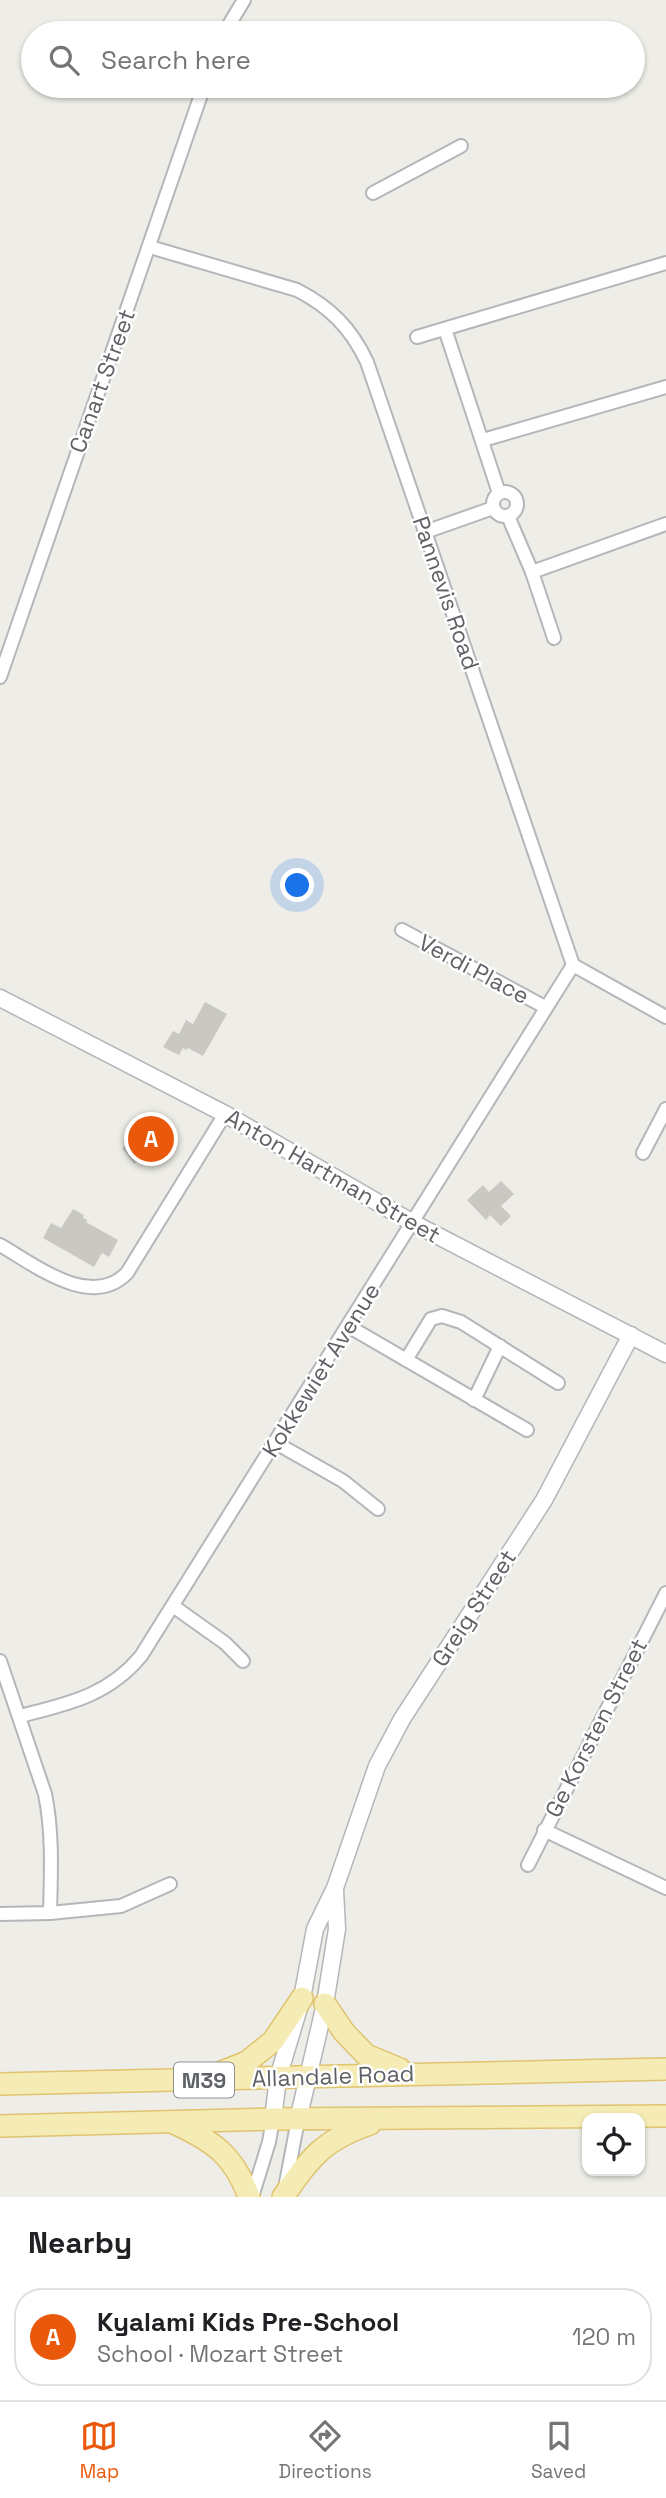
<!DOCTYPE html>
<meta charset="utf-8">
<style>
body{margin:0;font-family:"Space Grotesk",sans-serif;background:#f2f2f2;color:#202124}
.controls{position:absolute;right:21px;bottom:21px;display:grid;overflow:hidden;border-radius:14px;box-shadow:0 2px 5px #0004}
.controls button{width:63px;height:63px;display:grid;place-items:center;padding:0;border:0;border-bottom:2px solid #e0e0e0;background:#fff;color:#202124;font:35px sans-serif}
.you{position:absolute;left:298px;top:886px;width:24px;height:24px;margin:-18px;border:5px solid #fff;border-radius:50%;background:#1a73e8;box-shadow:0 0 0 10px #1a73e833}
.badge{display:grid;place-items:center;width:46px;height:46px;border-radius:50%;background:#ea580c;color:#fff;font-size:23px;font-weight:700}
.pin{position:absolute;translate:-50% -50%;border:4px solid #fff;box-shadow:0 2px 7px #0006}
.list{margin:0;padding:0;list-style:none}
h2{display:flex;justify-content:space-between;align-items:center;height:91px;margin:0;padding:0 28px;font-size:30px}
h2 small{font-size:23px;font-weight:400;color:#757577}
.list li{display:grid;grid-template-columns:46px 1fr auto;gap:21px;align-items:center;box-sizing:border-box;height:98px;margin:0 14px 14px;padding:0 14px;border:2px solid #e0e0e0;border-radius:28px}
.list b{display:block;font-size:26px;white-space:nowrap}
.list p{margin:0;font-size:23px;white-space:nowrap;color:#757577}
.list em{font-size:23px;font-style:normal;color:#757577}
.icon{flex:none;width:38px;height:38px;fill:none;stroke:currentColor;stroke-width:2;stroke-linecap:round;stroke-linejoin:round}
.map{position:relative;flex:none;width:666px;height:2197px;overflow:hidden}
.search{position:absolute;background:#fff;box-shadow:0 2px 5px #0004;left:21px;right:21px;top:21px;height:77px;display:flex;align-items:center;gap:18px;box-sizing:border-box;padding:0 24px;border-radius:38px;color:#757577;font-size:26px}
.sheet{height:203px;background:#fff}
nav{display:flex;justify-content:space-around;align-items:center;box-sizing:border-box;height:98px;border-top:2px solid #e0e0e0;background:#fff;font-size:19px;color:#757577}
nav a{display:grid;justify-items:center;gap:4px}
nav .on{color:#ea580c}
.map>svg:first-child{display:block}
.building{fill:#cac8c3}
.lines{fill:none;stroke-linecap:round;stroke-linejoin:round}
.minor-casing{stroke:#b4b6b9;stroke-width:16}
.tertiary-casing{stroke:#b4b6b9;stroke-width:19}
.primary-casing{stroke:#e0c36e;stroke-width:24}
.minor{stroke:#fff;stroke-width:12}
.tertiary{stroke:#fff;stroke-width:16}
.primary{stroke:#f5ecb5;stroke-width:21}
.labels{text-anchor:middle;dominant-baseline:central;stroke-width:5;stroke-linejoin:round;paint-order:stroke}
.shield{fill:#fff;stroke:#8e9093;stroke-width:2}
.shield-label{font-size:21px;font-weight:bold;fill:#5e6165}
.street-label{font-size:23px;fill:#5e6165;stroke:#fff}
</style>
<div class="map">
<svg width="666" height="2197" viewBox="0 0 666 2197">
<rect width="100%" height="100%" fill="#eeede7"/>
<g class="building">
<polygon points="205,1002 227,1014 203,1056 188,1048 186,1050 183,1048 179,1055 163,1047 173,1031 179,1034 186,1020 193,1024"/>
<polygon points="149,1127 161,1143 134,1164 122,1148"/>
<polygon points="501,1181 514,1194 501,1206 511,1216 501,1226 490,1215 486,1220 467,1200 483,1185 489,1192"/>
<polygon points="73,1209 84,1215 83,1218 87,1220 86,1222 118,1240 109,1257 102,1253 94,1267 43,1238 51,1223 61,1228"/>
</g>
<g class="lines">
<g class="minor-casing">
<g id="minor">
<polyline points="224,33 244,0"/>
<polyline points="373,193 461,146"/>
<path d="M150,247L297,290C330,307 351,328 367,362L573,965L666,1017"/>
<polyline points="445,329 499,493"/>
<polyline points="417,337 666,263"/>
<polyline points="483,440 666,387"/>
<circle cx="505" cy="504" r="12"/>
<polyline points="508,516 532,572 554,638"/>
<polyline points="425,532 493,508"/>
<polyline points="532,572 666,524"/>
<polyline points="0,677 204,86"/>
<polyline points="402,930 545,1007"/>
<polyline points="643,1153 666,1109"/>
<path d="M0,1245C35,1265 91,1310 127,1273L225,1114"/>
<polyline points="348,1326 527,1430"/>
<polyline points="406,1360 431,1319 442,1316 461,1322 558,1383"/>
<polyline points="474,1400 500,1346"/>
<polyline points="276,1443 343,1481 378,1509"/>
<polyline points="173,1606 225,1643 243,1661"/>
<path d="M0,1661L45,1794C53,1833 51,1873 50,1913"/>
<path d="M20,1716C67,1704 108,1696 141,1656L573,965"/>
<polyline points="544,1830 666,1888"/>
<polyline points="528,1865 666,1593"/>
<polyline points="0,1914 50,1913 121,1906 170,1884"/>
<polyline points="285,2188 298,2120"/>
<polyline points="252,2197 269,2142 273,2119"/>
</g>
</g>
<g class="tertiary-casing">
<g id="tertiary">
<polyline points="0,998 225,1114 413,1223 666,1354"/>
<polyline points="273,2119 278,2078 302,1998 315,1929 335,1888 377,1766 402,1719 544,1500 631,1335"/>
<polyline points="298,2120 325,2004 337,1929 335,1890"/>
</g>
</g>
<g class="primary-casing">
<g id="primary">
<polyline points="325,2004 344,2032 366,2055 400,2069"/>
<polyline points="214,2075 247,2062 273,2041 302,1998"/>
<path d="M0,2084C222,2080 444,2072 666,2069"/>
<path d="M174,2123C213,2141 234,2155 249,2197"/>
<polyline points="0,2126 273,2119 666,2116"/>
<path d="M283,2197C311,2157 323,2140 370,2124"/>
</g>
</g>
<use href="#minor" class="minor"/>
<use href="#tertiary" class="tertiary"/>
<use href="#primary" class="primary"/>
</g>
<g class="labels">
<rect class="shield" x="174" y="2062.5" width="60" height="35" rx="5"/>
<g class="shield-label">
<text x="204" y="2080">M39</text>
</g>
<g class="street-label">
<text transform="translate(102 381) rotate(-70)">Canart Street</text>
<text transform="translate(446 593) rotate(71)">Pannevis Road</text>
<text transform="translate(474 969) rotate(28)">Verdi Place</text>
<text transform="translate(333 1176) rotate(30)">Anton Hartman Street</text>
<text transform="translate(321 1370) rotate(-58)">Kokkewiet Avenue</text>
<text transform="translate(474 1608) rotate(-57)">Greig Street</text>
<text transform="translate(596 1728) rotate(-63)">Ge Korsten Street</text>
<text transform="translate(333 2076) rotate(-2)">Allandale Road</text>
</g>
</g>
</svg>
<div class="controls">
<button><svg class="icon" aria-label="locate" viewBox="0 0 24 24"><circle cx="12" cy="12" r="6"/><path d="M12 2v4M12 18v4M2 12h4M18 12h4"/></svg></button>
</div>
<div class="you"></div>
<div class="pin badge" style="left:151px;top:1139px">A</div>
<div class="search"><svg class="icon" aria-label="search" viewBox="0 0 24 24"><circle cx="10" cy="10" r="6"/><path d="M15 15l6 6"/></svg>Search here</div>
</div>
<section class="sheet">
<h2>Nearby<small></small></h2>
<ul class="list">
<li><span class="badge">A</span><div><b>Kyalami Kids Pre-School</b><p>School · Mozart Street</p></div><em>120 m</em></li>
</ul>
</section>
<nav>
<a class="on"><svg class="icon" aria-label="map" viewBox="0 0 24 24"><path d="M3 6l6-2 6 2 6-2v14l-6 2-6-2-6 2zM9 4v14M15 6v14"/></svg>Map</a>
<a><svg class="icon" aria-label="directions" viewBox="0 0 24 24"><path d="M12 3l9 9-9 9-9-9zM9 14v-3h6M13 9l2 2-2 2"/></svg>Directions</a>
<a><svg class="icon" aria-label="saved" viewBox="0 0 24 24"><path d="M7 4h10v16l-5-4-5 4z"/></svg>Saved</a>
</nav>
